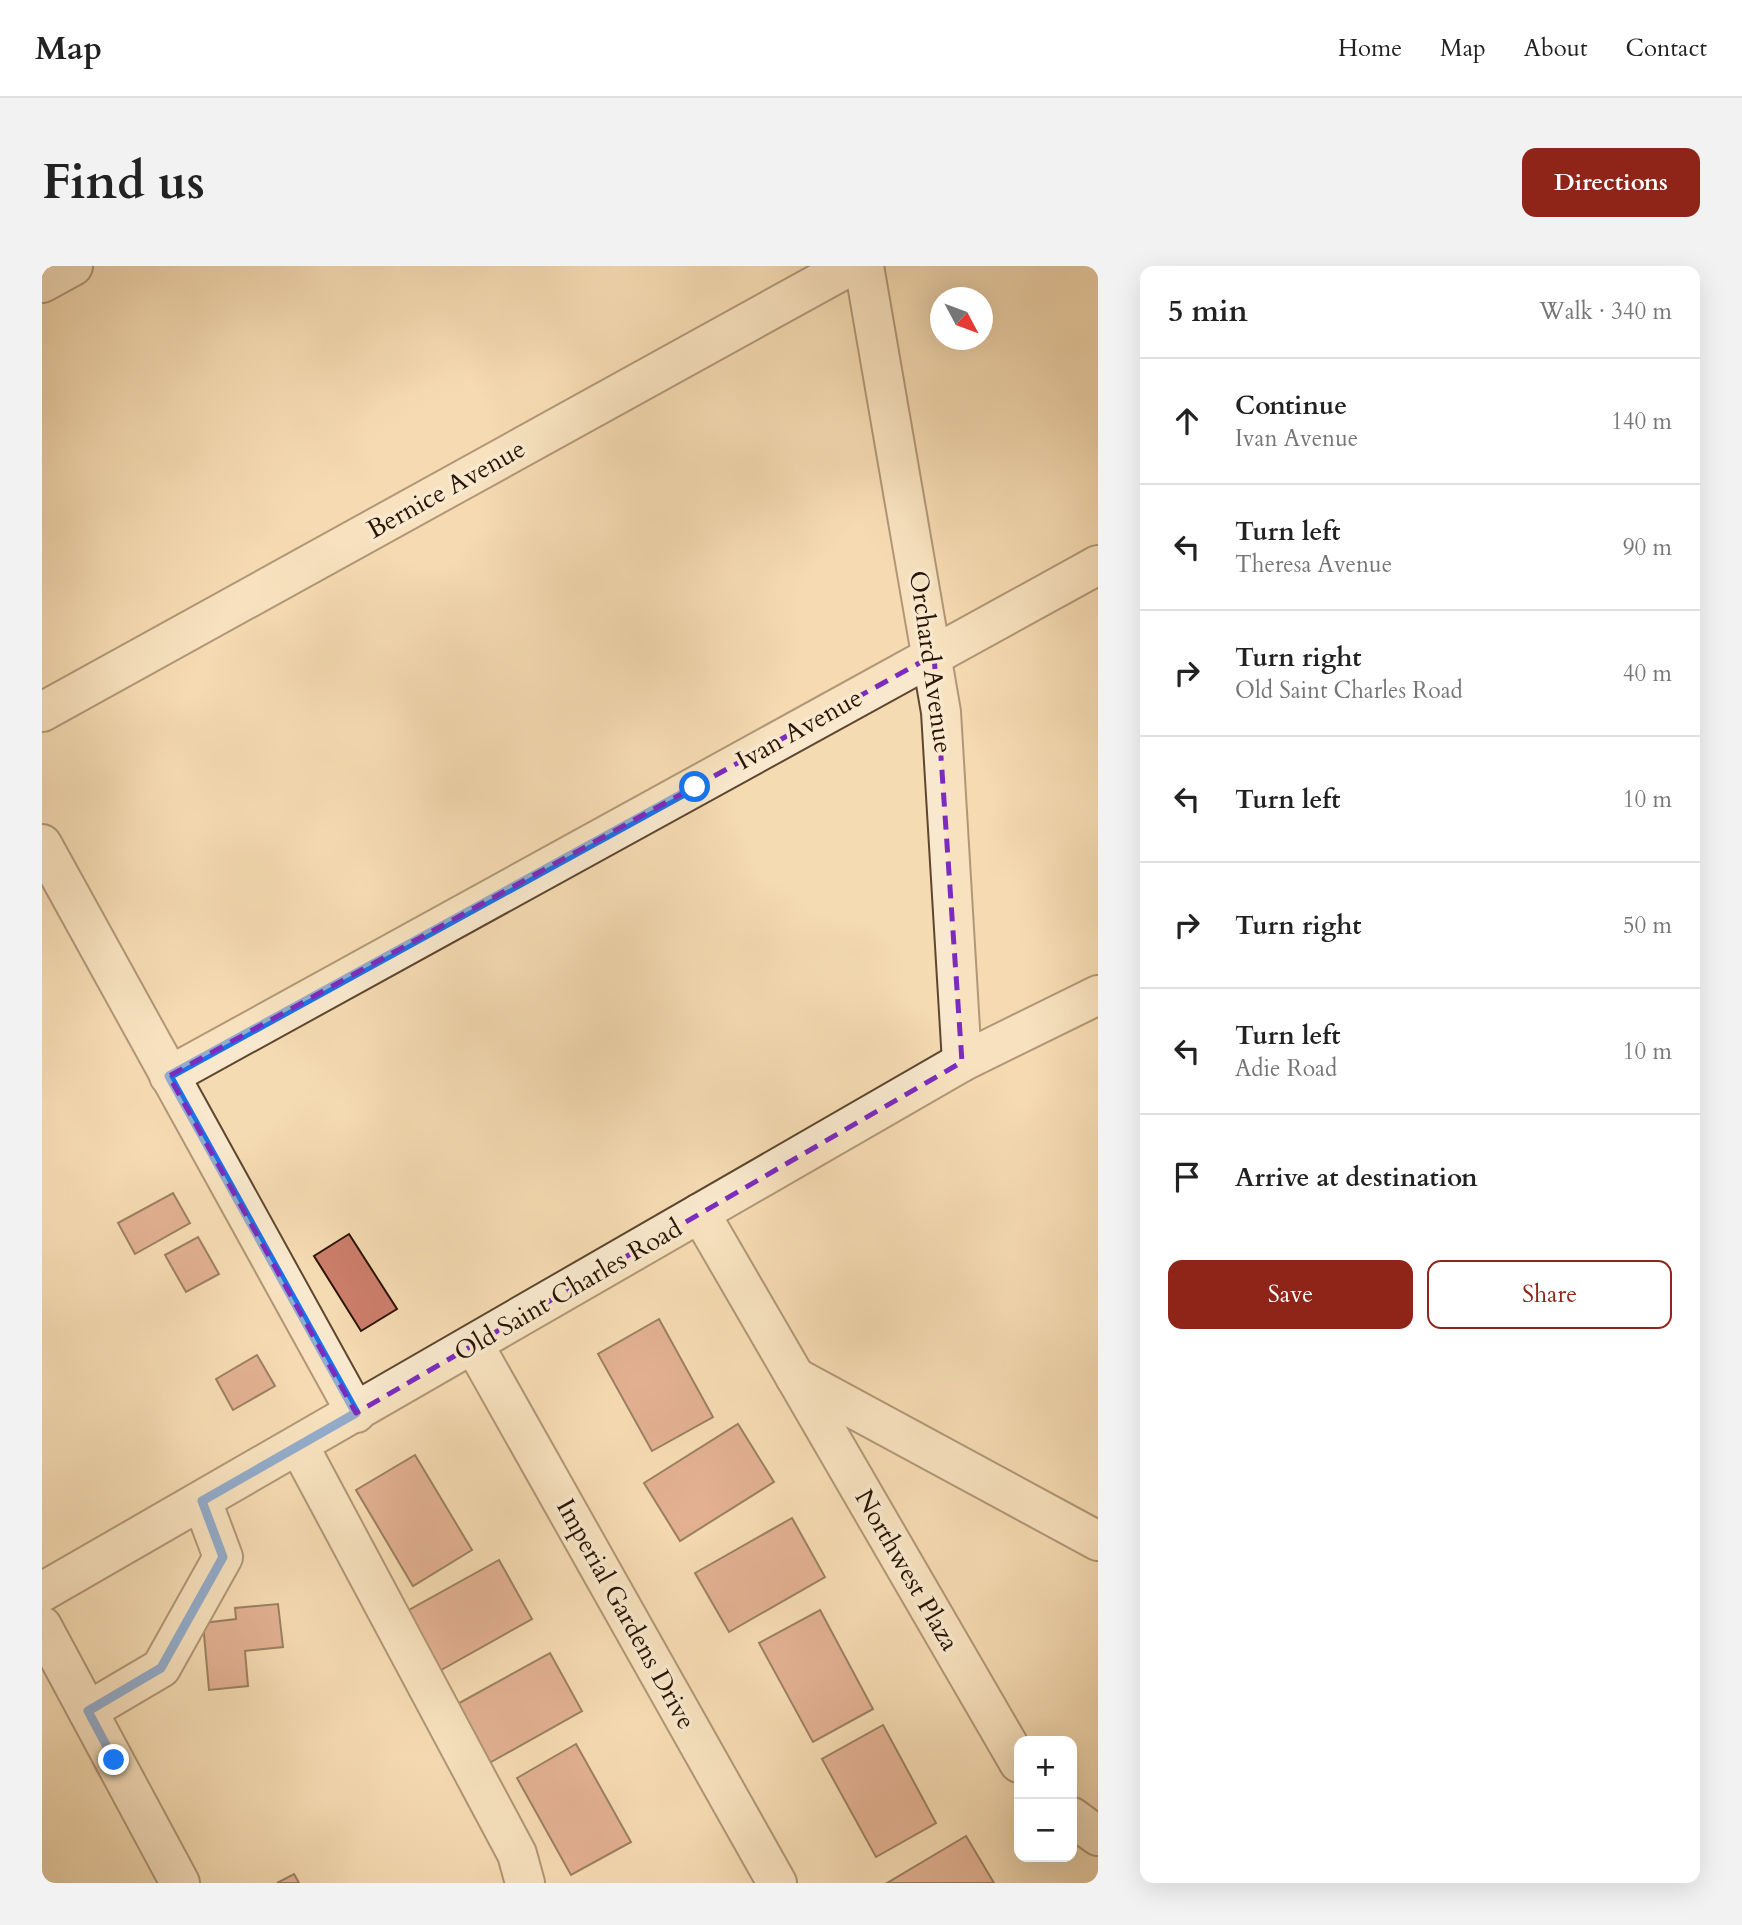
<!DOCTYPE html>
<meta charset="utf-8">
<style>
body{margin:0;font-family:Cardo,serif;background:#f2f2f2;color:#222}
.controls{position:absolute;right:21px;bottom:21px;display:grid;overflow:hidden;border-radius:14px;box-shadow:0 7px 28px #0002}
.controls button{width:63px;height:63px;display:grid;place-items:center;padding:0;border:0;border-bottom:2px solid #e0e0e0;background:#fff;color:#222;font:35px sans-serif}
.compass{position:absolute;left:888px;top:21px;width:63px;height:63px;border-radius:50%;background:#fff;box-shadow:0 7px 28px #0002;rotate:131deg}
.stop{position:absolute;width:21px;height:21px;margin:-16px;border:5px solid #1a73e8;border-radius:50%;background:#fff}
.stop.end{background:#1a73e8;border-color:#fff;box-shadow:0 2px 7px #0008}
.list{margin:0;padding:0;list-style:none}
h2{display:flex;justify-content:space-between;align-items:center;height:91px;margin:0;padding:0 28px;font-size:30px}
h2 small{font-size:23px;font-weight:400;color:#767676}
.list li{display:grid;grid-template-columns:46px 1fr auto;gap:21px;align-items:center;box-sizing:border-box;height:126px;padding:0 28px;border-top:2px solid #e0e0e0}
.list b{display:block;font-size:26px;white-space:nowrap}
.list p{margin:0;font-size:23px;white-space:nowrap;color:#767676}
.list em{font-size:23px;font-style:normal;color:#767676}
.actions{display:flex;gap:14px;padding:21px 28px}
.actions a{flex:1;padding:16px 0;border:2px solid #8f2418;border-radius:14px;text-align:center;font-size:24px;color:#8f2418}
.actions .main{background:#8f2418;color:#fff}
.icon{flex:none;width:38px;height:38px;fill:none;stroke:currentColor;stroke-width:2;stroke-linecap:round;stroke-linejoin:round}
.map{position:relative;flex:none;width:1056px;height:1617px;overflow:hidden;border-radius:14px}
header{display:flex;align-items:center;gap:42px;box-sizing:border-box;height:98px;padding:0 35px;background:#fff;border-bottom:2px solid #e0e0e0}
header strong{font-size:33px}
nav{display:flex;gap:38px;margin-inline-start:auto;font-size:24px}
.intro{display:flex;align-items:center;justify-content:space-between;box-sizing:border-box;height:168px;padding:0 42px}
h1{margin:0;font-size:49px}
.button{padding:18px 32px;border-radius:14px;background:#8f2418;color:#fff;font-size:24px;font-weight:700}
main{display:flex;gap:42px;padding:0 42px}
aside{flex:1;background:#fff;border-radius:14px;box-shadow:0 7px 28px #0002}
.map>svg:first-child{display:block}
.building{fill:#cc7e6b;stroke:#2b1404;stroke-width:2}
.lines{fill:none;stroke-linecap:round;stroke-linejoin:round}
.minor-casing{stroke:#5e4630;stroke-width:42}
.minor{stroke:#f8e8cd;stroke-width:38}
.route{stroke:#1a73e8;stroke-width:9}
.marked{fill:none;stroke:#7b2cbf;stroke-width:5;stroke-dasharray:14 9;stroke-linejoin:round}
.labels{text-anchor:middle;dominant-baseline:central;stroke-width:7;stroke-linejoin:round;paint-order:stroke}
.street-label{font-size:26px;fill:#2b1404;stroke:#f8e8cd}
</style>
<header>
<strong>Map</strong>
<nav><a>Home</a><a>Map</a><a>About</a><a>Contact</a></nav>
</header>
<div class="intro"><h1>Find us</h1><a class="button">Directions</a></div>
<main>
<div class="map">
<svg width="1056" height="1617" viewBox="0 0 1056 1617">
<rect width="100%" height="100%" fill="#f5dbb2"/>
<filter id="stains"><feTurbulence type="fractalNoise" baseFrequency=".00286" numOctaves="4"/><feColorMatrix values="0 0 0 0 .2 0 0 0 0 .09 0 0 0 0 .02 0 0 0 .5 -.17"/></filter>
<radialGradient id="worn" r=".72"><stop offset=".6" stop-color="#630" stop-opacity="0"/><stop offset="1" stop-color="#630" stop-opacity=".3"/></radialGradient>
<g class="building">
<polygon points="131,927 148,957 93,988 76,957"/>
<polygon points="307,968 355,1043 319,1065 272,990"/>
<polygon points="156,971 177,1008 144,1026 123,989"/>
<polygon points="617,1053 671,1151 610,1185 556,1088"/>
<polygon points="215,1089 233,1120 191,1144 174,1113"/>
<polygon points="696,1158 732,1216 638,1275 602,1217"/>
<polygon points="373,1189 430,1284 371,1320 314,1224"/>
<polygon points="750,1252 783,1311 687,1366 653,1307"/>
<polygon points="457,1294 490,1353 392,1408 358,1349"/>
<polygon points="236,1338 241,1381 203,1385 206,1420 167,1424 161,1357 194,1353 193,1342"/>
<polygon points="778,1344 831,1443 771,1476 717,1377"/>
<polygon points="508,1387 540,1445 442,1500 410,1441"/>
<polygon points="841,1459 894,1557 834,1591 780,1493"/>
<polygon points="534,1478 589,1576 529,1609 475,1512"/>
<polygon points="924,1570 952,1617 845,1617"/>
<polygon points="252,1608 257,1617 235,1617"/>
</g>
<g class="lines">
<g class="minor-casing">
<g id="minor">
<polyline points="822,0 899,446 920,796"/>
<polyline points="0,17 31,0"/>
<polyline points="0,446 808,0"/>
<polyline points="0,578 314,1147"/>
<polyline points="127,810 1056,299"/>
<polyline points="658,947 977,1497"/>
<polyline points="432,1079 735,1617"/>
<polyline points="753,1111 1056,1275"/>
<polyline points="257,1180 475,1588 483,1617"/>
<polyline points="0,1326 920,796 1056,729"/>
<polyline points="0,1360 138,1617"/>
<polyline points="46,1445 119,1402 181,1291 160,1235"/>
<polyline points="1030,1551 1056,1570"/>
</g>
</g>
<use href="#minor" class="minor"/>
</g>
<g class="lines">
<polyline class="route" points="72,1494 46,1445 119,1402 181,1291 160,1235 314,1147 127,810 653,521"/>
</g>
<path d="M0 0H1056V1617H0ZM892,389L920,796L314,1147L127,810Z" fill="#f5dbb2" fill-opacity=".55" fill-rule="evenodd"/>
<path class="marked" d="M892,389L920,796L314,1147L127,810Z"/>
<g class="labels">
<g class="street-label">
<text transform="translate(404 223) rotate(-29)">Bernice Avenue</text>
<text transform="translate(889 396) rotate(82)">Orchard Avenue</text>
<text transform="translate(757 463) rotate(-29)">Ivan Avenue</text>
<text transform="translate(526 1024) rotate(-30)">Old Saint Charles Road</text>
<text transform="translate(865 1304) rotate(60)">Northwest Plaza</text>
<text transform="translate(584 1348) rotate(61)">Imperial Gardens Drive</text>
</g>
</g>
<rect width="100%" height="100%" filter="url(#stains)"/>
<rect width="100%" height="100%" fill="url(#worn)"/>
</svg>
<div class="controls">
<button>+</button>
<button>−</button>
</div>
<svg class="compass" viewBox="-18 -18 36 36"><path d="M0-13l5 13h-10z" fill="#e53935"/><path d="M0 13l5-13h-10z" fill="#767676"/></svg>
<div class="stop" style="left:653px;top:521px"></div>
<div class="stop end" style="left:72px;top:1494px"></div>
</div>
<aside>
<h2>5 min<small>Walk · 340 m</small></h2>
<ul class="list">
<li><svg class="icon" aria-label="ahead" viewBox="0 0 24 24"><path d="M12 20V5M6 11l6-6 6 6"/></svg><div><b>Continue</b><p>Ivan Avenue</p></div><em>140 m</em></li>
<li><svg class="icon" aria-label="left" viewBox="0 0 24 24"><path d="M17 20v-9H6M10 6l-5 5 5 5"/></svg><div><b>Turn left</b><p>Theresa Avenue</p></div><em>90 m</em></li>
<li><svg class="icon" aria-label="right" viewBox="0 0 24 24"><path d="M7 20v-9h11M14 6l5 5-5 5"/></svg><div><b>Turn right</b><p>Old Saint Charles Road</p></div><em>40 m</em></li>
<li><svg class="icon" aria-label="left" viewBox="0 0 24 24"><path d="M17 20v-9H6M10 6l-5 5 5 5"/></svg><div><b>Turn left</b></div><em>10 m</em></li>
<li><svg class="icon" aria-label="right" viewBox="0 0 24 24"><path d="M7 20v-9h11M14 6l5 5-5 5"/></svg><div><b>Turn right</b></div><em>50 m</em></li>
<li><svg class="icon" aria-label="left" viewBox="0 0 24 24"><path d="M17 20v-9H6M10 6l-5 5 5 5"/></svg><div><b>Turn left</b><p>Adie Road</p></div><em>10 m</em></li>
<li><svg class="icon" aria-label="arrive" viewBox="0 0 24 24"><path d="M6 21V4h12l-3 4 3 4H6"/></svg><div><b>Arrive at destination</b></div></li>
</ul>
<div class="actions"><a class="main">Save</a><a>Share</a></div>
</aside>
</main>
